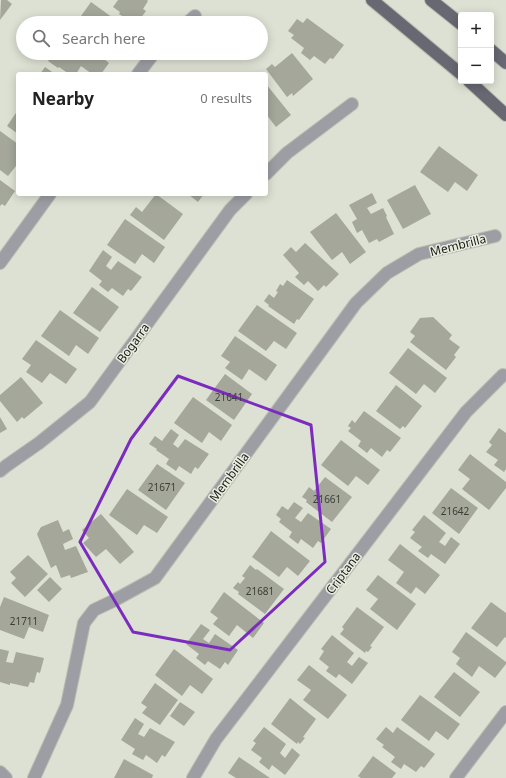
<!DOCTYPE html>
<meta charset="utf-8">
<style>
body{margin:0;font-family:"Noto Sans",sans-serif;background:#f2f2f2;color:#222}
.controls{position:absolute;right:12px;top:12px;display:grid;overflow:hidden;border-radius:4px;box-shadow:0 2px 10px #0003}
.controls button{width:36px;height:36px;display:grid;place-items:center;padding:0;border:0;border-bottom:1px solid #e0e0e0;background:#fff;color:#222;font:20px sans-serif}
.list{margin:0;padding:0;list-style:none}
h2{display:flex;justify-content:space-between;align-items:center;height:52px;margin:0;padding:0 16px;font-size:17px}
h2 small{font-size:13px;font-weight:400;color:#767676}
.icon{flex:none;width:22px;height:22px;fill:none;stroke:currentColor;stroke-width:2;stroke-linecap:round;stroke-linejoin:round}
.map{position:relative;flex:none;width:506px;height:778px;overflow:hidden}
.search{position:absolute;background:#fff;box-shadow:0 2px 10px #0003;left:16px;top:16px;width:252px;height:44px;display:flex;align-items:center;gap:10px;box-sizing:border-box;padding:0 14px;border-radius:22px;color:#767676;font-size:15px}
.panel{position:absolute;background:#fff;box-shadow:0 2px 10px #0003;left:16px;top:72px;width:252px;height:124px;border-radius:4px}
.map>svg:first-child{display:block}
.building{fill:#a4a79a}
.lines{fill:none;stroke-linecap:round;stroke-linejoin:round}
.minor-casing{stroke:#babdb1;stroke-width:14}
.major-casing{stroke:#babdb1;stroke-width:14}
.minor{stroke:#9d9ea4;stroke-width:12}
.major{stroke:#676872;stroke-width:12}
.marked{fill:none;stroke:#7b2cbf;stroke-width:3;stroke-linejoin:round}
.labels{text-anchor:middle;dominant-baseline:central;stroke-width:3;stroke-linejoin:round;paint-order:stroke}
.number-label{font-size:10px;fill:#3c3e37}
.street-label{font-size:12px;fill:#1a1b16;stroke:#eaeee0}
</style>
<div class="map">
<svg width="506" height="778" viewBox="0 0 506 778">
<rect width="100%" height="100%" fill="#dde1d3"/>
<g class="building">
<polygon points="1,0 7,0 12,4 0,20"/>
<polygon points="118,0 147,0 148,1 143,9 146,11 137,23 133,23 119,14 120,12 113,7"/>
<polygon points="91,2 120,23 76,23"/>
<polygon points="307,18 344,45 333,59 330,58 325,64 314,56 310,60 301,53 304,48 291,38 294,35 288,31 297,19 303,23"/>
<polygon points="53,53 96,53 109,63 101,74 92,74 81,66 76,74 69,74 59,67 58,68 48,61"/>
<polygon points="292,53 313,79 293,96 292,93 287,97 266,69 272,64 275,67"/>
<polygon points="45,67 55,74 40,74"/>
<polygon points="266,84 291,115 276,127 266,114"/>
<polygon points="18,110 18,134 7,126"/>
<polygon points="0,131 18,144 18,167 16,166 8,176 0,170"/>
<polygon points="439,146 478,175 467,191 455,182 448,192 420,172"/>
<polygon points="0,180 15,191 5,206 2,204 0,206"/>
<polygon points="415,185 431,214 403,229 387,200"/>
<polygon points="372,193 377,203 367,208 371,214 383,208 387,216 386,217 394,234 379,242 377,239 369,243 362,230 357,233 352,222 357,219 349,205"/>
<polygon points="156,194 183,214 164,240 130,215 136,207 142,212"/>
<polygon points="188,194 204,194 198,202"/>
<polygon points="336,213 366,252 350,264 342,252 332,260 310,232"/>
<polygon points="125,219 165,247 154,263 142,254 135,264 107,245"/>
<polygon points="305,243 339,274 326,287 324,285 318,291 308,281 304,285 295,277 299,273 283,255 291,247 296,252"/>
<polygon points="103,250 112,257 106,266 111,270 118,261 142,277 131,291 128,289 123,296 112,288 108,292 99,285 102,281 89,271"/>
<polygon points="287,280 314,299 299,320 297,319 294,324 268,306 269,305 264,301 269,294 274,298 278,292 276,291 280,284 283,286"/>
<polygon points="92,287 119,307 100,332 73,313"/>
<polygon points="257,305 297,333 286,349 274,341 266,351 238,331"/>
<polygon points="60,310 99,338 88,354 76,345 69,356 41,336"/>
<polygon points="433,317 452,335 449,339 460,347 454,355 456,357 446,370 410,342 415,336 410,332 420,318"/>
<polygon points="235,336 277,365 266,381 249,369 242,380 225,368 230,362 221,356"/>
<polygon points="36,340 77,369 66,384 50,373 42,383 26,372 31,365 22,359"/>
<polygon points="408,348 447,378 435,393 424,384 416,394 389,373"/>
<polygon points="225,374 252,394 234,420 206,400"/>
<polygon points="21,377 43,403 24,419 22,417 17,422 0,401 0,395"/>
<polygon points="396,385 422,406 405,428 403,426 400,429 376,411"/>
<polygon points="193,397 232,425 221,441 209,432 202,443 174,423"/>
<polygon points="364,411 401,438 390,452 387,450 382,457 371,448 367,453 358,446 361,441 348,431 351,428 348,426 352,420 355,423"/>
<polygon points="0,417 7,429 0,433"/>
<polygon points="499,428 506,433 506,469 504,472 494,465 498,460 486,452 492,445 489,442"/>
<polygon points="171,429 179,435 173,444 178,448 185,439 209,454 198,469 195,467 191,474 179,466 176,471 166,464 169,459 156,450 157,449 149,444 155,436 162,441"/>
<polygon points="341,440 380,470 368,485 356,476 348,486 321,465"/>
<polygon points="470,454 506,482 506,488 489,510 462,489 470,479 458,470"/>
<polygon points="157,464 185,483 166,510 138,490"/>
<polygon points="325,477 352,497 332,522 306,502 307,500 302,497 309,487 314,491"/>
<polygon points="451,488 478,508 459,534 432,513"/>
<polygon points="127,489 168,517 157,533 144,525 137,535 109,515"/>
<polygon points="294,502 303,508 295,518 301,522 308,513 331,529 321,543 318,541 313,548 301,539 298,544 289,537 292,532 279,522 281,519 276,515 282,506 288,510"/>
<polygon points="101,514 134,552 120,564 106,549 96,557 83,543 89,538 82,530"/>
<polygon points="424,515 446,533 439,542 445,546 451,537 460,544 445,564 431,554 428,558 418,551 422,547 410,538 415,532 412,530"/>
<polygon points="58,520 63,532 69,529 73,539 63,544 65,550 76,546 88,572 71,578 70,575 61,578 56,565 51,568 37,534 41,527"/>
<polygon points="271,531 310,561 298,576 287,567 279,577 252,557"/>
<polygon points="400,544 440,575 425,594 416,587 411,594 396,583 404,572 388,560"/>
<polygon points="28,555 48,574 25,597 11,583 16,578 10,572"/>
<polygon points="250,565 256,570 257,569 284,589 265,614 238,594 239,592 233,588 238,582 240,584 245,578 242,576"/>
<polygon points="378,575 416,604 397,630 370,609 378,599 366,590"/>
<polygon points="50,577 62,589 49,602 37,590"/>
<polygon points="224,592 264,623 253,638 237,625 229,636 213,624 218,618 210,612"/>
<polygon points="4,597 49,615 43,632 29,627 24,639 0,630 0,607"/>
<polygon points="491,602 506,613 506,638 505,637 497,647 471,628"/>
<polygon points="357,607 384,627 370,646 372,647 368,652 366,651 365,653 340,634 344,629 342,627"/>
<polygon points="201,624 210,630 203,639 209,643 215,634 238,650 228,665 225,662 220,669 208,661 205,665 196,658 199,654 186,644"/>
<polygon points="466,632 506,662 506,664 495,678 479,666 472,677 456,664 460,658 452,652"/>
<polygon points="332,635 354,653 347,662 352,666 359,657 368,663 352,684 339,674 336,678 326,671 329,667 319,659 324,651 321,649"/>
<polygon points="0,649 9,651 6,662 13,663 16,652 44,658 40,673 37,672 34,683 30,682 28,687 10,683 10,685 0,682"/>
<polygon points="174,649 213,679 202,694 190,685 182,696 155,675"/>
<polygon points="309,665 347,695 328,719 303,700 311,690 297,680"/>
<polygon points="454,672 480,692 460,717 434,697"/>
<polygon points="155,683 178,700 160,725 142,713 147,707 141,703"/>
<polygon points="420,695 460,724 448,740 436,731 429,741 401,720"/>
<polygon points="290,698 316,719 303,737 305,738 300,744 298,742 297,744 271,724"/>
<polygon points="180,702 195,712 184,726 170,716"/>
<polygon points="135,718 144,724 138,734 144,737 150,728 175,742 165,757 162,755 157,763 146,755 143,760 132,754 135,749 121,740"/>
<polygon points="264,727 286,744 280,753 285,758 292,748 300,755 285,775 272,765 269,770 259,762 262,758 251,750 256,743 253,741"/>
<polygon points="386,727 393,733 397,727 435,754 424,768 421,766 416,772 404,764 401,769 391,762 395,757 382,747 384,745 376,739"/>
<polygon points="373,756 396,773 392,778 361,778 358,776"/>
<polygon points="239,757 270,778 236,778 228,773"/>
<polygon points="124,759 153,775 152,778 114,778"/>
</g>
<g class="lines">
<g class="minor-casing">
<g id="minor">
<polyline points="187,23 195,16"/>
<polyline points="138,74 154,53"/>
<polyline points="266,174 287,153 352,104"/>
<polyline points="0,263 50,194"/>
<polyline points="0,471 6,466 39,443 90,402 230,210 246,194"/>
<polyline points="0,772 6,778"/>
<polyline points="34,778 67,705 84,623 94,610 113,601 155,578 356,303 387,273 419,254 495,236"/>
<polyline points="193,778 216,739 466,412 503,375"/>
<polyline points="456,778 506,712"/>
</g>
</g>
<g class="major-casing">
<g id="major">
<polyline points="372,0 461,74"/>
<polyline points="431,0 461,24"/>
<polyline points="491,50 506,63"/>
<polyline points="469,81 506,115"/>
</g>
</g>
<use href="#minor" class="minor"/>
<use href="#major" class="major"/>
</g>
<path class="marked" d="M178,376L311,425L325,562L230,650L133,632L80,542L131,439Z"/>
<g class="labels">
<g class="number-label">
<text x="229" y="397">21641</text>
<text x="162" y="487">21671</text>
<text x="327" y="499">21661</text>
<text x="455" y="511">21642</text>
<text x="260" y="591">21681</text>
<text x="24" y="621">21711</text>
</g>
<g class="street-label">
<text transform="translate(458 245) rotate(-14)">Membrilla</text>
<text transform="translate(133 343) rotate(-54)">Bogarra</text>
<text transform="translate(229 477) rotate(-54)">Membrilla</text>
<text transform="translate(343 573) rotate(-53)">Criptana</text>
</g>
</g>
</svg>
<div class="controls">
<button>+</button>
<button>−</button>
</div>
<div class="search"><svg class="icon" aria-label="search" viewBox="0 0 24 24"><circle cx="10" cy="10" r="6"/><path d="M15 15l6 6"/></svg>Search here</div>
<section class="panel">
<h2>Nearby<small>0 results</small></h2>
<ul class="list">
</ul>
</section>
</div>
